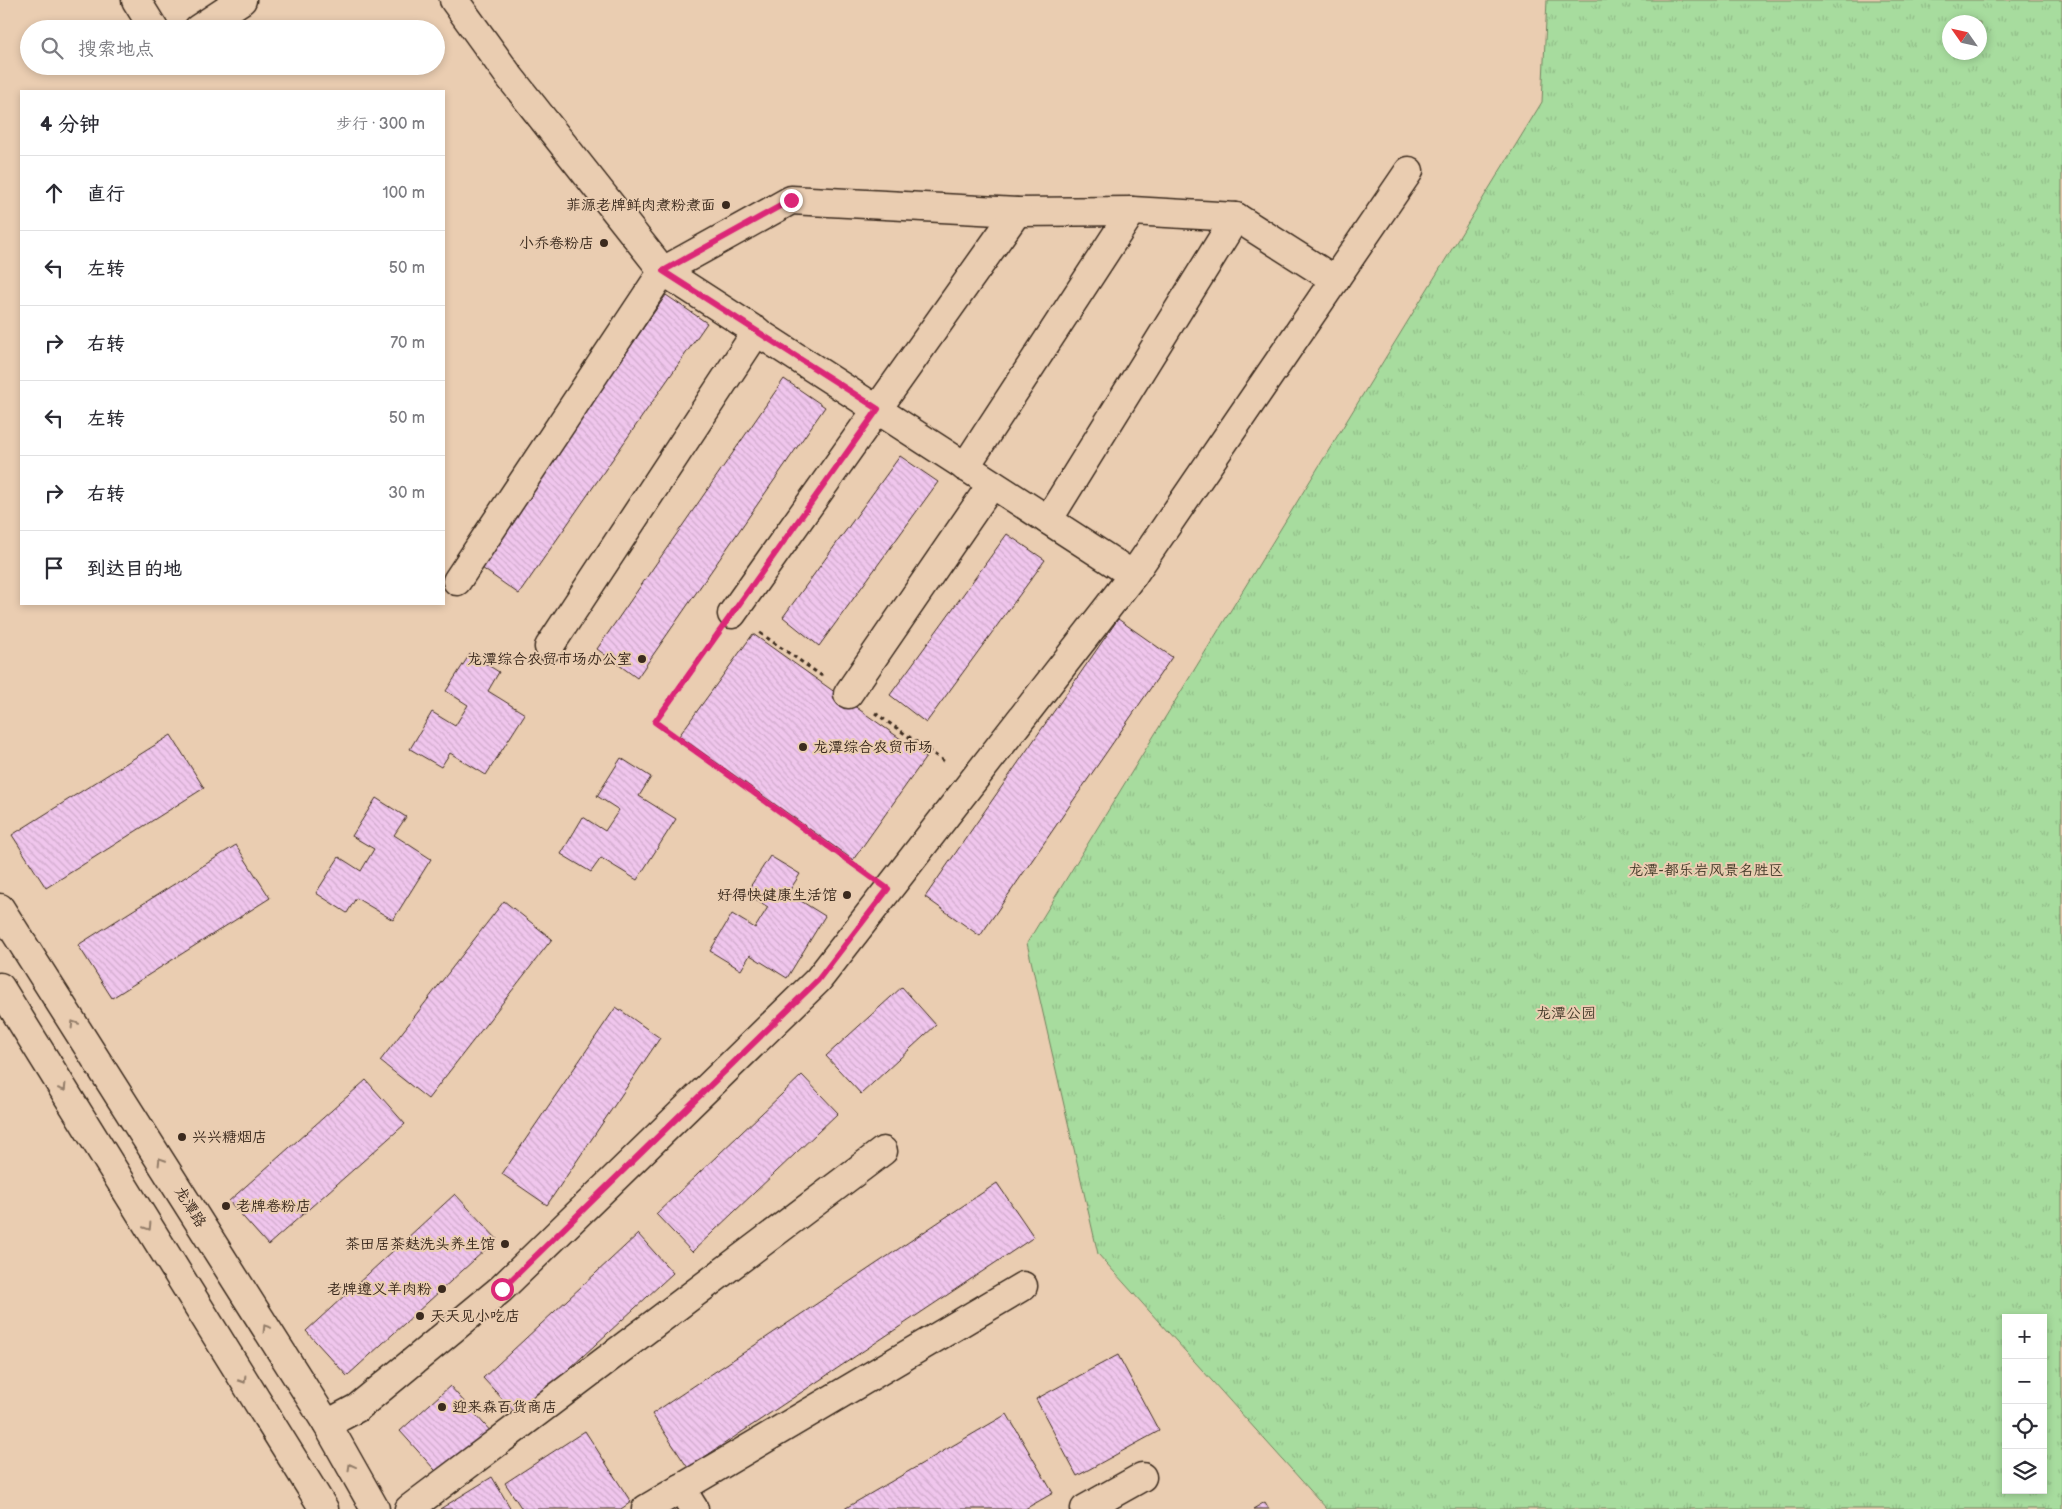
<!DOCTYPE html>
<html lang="zh">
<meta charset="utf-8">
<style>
body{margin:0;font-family:"Balsamiq Sans","LXGW WenKai TC",sans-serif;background:#f7f7f7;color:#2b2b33}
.controls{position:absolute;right:15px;bottom:15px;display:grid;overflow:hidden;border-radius:0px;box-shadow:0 2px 8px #0003}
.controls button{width:45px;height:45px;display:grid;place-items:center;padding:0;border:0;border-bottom:1px solid #e1e1e2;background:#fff;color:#2b2b33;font:25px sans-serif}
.compass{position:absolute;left:1942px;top:15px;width:45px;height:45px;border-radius:50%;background:#fff;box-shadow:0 2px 8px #0003;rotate:304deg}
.stop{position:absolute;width:15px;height:15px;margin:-11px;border:4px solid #db2777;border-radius:50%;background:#fff}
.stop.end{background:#db2777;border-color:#fff;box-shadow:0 1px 5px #0008}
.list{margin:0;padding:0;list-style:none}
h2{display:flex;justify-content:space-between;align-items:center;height:65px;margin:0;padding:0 20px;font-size:21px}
h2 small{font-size:16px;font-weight:400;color:#7c7c81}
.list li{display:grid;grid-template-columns:32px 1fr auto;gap:15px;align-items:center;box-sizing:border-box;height:75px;padding:0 20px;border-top:1px solid #e1e1e2}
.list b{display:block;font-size:19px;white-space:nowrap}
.list em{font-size:16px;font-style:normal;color:#7c7c81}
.icon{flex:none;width:28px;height:28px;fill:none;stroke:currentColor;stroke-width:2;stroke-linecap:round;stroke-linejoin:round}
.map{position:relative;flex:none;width:2062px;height:1509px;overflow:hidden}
.search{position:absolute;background:#fff;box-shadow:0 2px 8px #0003;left:20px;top:20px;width:425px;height:55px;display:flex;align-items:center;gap:12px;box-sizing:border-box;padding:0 18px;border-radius:28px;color:#7c7c81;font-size:19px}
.panel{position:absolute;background:#fff;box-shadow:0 2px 8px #0003;left:20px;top:90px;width:425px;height:515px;border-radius:0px}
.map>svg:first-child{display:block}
.park{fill:url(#park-tufts);stroke:#71835e;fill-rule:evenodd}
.building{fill:url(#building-back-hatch);stroke:#3b2a1e}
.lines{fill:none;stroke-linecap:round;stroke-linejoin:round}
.minor-casing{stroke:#3b2a1e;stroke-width:31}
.path{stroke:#3b2a1e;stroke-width:3;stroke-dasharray:4 4;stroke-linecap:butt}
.minor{stroke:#eacdb1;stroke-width:28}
.oneway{stroke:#927c68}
.route{stroke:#db2777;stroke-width:6}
.poi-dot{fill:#3b2a1e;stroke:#eacdb1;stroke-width:2}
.labels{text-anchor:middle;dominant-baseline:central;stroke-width:4;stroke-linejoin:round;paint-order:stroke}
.poi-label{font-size:15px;fill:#3b2a1e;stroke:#eacdb1;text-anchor:end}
.park-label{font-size:15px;fill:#463c2b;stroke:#eacdb1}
.street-label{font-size:15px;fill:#3b2a1e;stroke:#eacdb1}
</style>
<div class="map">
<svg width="2062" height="1509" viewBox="0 0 2062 1509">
<defs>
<pattern id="park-tufts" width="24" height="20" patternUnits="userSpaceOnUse" patternTransform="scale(1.25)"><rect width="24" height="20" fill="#a7dc9e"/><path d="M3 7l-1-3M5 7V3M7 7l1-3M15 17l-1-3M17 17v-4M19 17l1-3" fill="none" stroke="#91bd88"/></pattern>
<pattern id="building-back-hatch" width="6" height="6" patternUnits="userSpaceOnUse" patternTransform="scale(1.25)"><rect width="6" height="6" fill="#f0c6ed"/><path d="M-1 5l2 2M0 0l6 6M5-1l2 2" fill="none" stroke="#cfaacb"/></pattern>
</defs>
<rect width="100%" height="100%" fill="#eacdb1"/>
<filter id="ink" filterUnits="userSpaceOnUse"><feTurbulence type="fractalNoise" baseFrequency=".02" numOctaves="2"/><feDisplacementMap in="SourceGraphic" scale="10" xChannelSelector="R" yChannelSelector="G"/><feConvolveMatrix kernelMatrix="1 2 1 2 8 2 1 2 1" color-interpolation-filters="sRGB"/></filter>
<g filter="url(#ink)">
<path class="park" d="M1547,0H2062V1509H1327L1098,1254L1027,943L1542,102ZM1950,22H1980V52H1950ZM2006,1318H2043V1490H2006Z"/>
<g class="building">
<polygon points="666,295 707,323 519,594 479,566"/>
<polygon points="784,379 825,407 637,678 597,649"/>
<polygon points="900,456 938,482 819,646 783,617"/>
<polygon points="1007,534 1045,560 926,723 890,695"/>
<polygon points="1118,619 1172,657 980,936 925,897"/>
<polygon points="753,634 926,757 853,860 679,736"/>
<polygon points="470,654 499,672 488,691 525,714 486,775 450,753 441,767 410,749 432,712 455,726 468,705 446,691"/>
<polygon points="171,735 204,788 46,888 12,835"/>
<polygon points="621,758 651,777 639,796 676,819 637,880 601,858 591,872 561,854 583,817 605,831 619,810 597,796"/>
<polygon points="376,798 406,817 394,835 431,859 393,920 356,898 347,913 316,893 339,857 361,871 374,849 352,836"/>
<polygon points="236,845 270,898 112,998 78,945"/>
<polygon points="770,856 800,874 788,893 825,916 787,978 750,955 741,970 710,951 732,914 755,928 768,907 746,893"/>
<polygon points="504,901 552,939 428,1099 380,1061"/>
<polygon points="902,987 936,1025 861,1094 826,1056"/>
<polygon points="616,1007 660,1038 547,1205 502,1174"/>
<polygon points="802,1075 838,1113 692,1252 656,1214"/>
<polygon points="366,1080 405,1124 268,1245 229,1201"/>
<polygon points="997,1183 1034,1237 688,1468 652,1414"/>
<polygon points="455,1194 497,1239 347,1376 306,1331"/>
<polygon points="638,1234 673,1273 518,1416 483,1378"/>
<polygon points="1118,1355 1159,1431 1077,1476 1036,1399"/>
<polygon points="450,1386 493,1434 443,1479 400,1431"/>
<polygon points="1007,1414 1053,1493 1025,1509 844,1509"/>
<polygon points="585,1431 631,1502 621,1509 522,1509 505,1483"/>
<polygon points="492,1477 511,1509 440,1509"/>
<polygon points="1265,1502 1269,1509 1253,1509"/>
</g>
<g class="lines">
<g class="minor-casing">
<g id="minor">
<polyline points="136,0 154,29"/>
<polyline points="454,0 509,76 663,271 1133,575"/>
<polyline points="198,29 242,0"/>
<polyline points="965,467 1132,211"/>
<polyline points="1048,520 1236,217"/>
<polyline points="457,581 663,271 791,200 1017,212 1132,211 1236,217 1335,280"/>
<polyline points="732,614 1017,212"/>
<polyline points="549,647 757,331"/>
<polyline points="848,694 992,484"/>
<polyline points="0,908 327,1424 375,1509"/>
<polyline points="0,987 324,1509"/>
<polyline points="327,1424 357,1408 501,1289 818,980 1133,575 1409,171"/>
<polyline points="681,1488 694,1509"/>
<polyline points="409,1509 883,1151"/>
<polyline points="646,1509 1023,1286"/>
<polyline points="1085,1509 1142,1477"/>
</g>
</g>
<g class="path">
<polyline points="760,633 822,676"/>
<polyline points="714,639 655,722 861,870"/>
<polyline points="875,713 945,762"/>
</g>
<use href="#minor" class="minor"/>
</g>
<defs><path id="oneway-chevron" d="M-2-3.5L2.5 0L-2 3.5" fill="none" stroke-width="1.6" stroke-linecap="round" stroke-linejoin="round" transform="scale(1.25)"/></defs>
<g class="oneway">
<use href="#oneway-chevron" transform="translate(74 1024) rotate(-122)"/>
<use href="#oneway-chevron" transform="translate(63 1088) rotate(58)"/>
<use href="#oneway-chevron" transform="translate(161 1161) rotate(-122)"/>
<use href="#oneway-chevron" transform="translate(148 1227) rotate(58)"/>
<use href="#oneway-chevron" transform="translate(266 1328) rotate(-122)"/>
<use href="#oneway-chevron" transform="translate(243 1380) rotate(58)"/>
<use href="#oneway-chevron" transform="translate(351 1467) rotate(-119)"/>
</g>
</g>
<g class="lines" filter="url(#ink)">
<polyline class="route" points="502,1289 818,980 888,889 655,722 878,409 663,271 791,200"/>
</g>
<g class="poi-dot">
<circle cx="726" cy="205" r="5"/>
<circle cx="604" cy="243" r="5"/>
<circle cx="642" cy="659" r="5"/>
<circle cx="803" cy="747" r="5"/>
<circle cx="847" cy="895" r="5"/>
<circle cx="182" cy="1137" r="5"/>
<circle cx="226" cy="1206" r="5"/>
<circle cx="505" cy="1244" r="5"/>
<circle cx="442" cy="1289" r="5"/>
<circle cx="420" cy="1316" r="5"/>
<circle cx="442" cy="1407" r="5"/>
</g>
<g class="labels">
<g class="poi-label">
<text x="716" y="205">菲源老牌鲜肉煮粉煮面</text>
<text x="594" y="243">小乔卷粉店</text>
<text x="632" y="659">龙潭综合农贸市场办公室</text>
<text x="813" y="747" text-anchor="start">龙潭综合农贸市场</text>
<text x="837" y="895">好得快健康生活馆</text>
<text x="192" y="1137" text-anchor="start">兴兴糖烟店</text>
<text x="236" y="1206" text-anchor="start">老牌卷粉店</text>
<text x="495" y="1244">茶田居茶麸洗头养生馆</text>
<text x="432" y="1289">老牌遵义羊肉粉</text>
<text x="430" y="1316" text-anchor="start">天天见小吃店</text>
<text x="452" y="1407" text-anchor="start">迎来森百货商店</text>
</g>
<g class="park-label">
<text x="1706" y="870">龙潭-都乐岩风景名胜区</text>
<text x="1566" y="1013">龙潭公园</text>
</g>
<g class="street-label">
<text transform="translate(190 1207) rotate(58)">龙潭路</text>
</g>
</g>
</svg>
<div class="controls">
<button>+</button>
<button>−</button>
<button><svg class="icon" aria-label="locate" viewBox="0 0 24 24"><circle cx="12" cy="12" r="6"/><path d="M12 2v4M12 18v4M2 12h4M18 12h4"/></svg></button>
<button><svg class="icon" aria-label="layers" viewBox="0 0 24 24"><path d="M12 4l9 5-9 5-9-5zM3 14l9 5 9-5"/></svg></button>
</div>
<svg class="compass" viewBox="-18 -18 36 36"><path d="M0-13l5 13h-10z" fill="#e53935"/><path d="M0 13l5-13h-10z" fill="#7c7c81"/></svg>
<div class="stop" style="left:502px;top:1289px"></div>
<div class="stop end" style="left:791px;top:200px"></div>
<div class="search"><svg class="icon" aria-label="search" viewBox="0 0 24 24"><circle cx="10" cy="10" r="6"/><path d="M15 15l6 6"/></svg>搜索地点</div>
<section class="panel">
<h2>4 分钟<small>步行 · 300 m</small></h2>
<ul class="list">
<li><svg class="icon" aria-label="ahead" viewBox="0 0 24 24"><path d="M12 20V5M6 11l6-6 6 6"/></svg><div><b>直行</b></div><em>100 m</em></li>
<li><svg class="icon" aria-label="left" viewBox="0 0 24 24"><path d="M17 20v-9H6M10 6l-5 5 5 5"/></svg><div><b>左转</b></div><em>50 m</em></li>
<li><svg class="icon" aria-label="right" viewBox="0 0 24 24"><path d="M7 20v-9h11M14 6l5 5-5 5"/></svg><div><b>右转</b></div><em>70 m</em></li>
<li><svg class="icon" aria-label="left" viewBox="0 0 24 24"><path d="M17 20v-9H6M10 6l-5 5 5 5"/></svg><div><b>左转</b></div><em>50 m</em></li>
<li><svg class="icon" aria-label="right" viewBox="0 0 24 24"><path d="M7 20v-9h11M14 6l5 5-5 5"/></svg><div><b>右转</b></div><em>30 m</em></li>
<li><svg class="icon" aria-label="arrive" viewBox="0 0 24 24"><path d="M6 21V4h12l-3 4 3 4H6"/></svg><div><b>到达目的地</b></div></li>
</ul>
</section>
</div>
